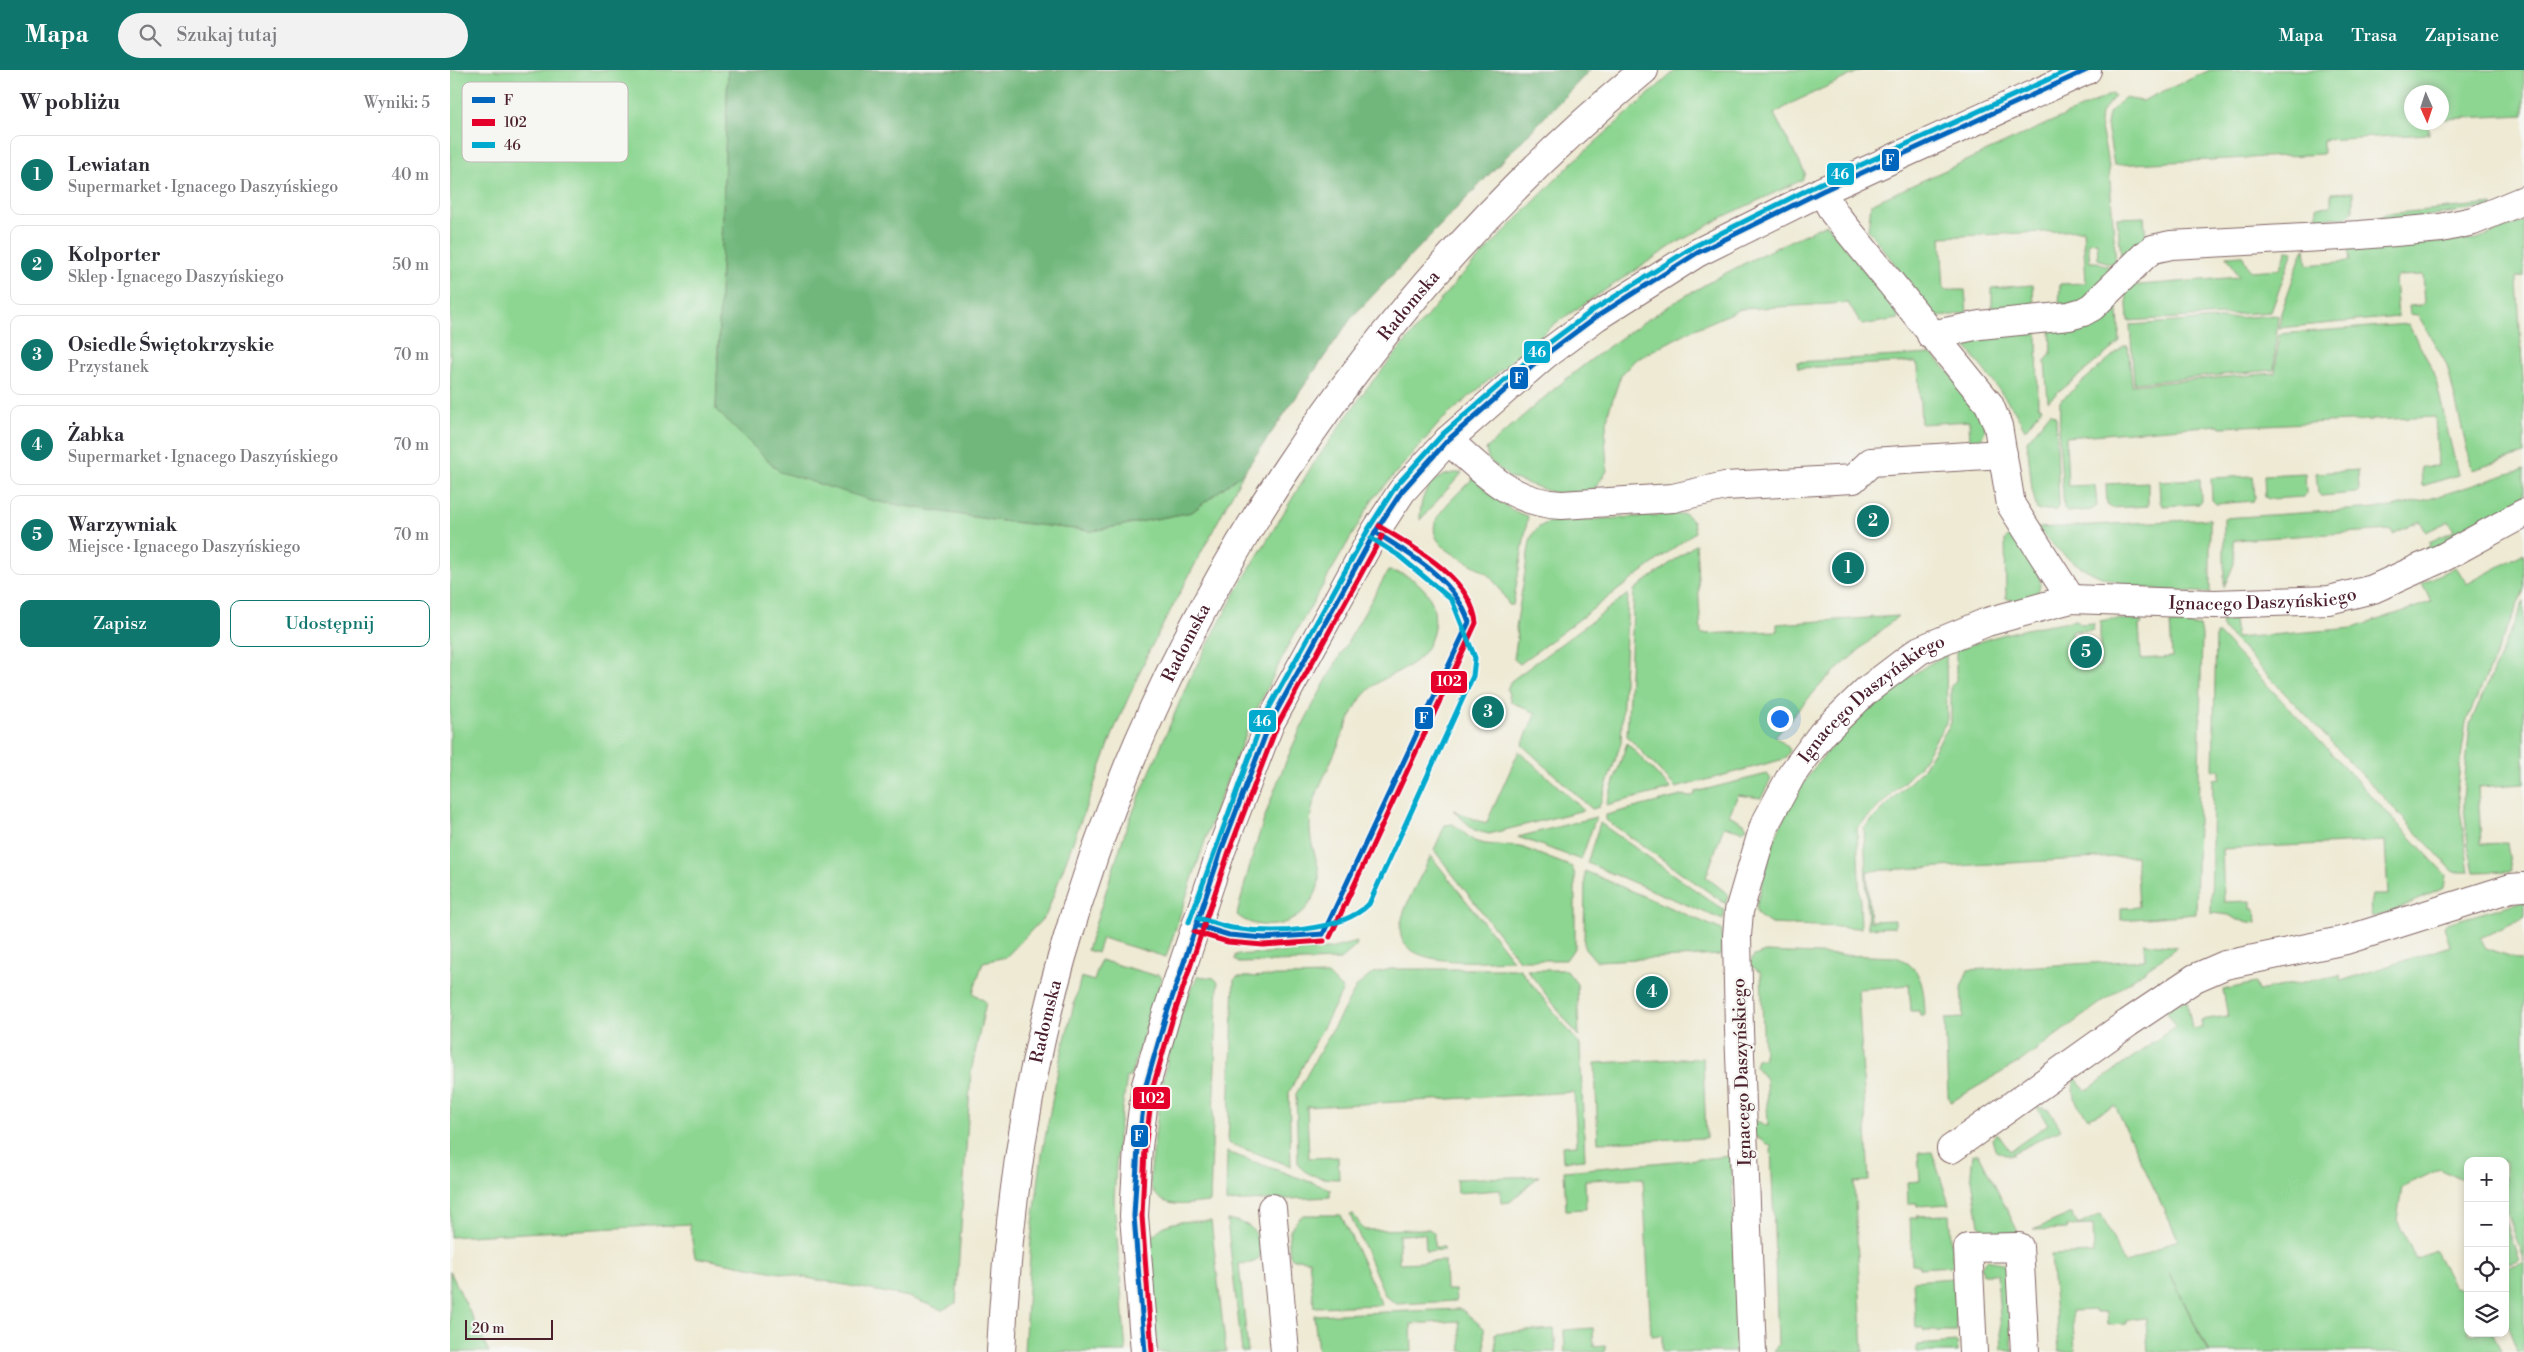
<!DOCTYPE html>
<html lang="pl">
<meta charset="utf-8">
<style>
body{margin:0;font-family:"Libre Bodoni",serif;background:#f2f2f3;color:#2b2b33}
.controls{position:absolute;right:15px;bottom:15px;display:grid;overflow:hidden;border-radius:10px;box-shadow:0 2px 8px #0003}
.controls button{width:45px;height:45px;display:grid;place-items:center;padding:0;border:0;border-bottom:1px solid #e1e1e2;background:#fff;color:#2b2b33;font:25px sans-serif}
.compass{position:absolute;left:1954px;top:15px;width:45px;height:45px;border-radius:50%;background:#fff;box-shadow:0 2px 8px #0003;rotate:177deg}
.scale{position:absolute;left:15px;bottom:12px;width:88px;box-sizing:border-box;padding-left:5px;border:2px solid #4a1f2b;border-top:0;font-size:14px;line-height:18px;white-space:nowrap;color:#4a1f2b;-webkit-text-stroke:4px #f6f6f2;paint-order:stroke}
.you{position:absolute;left:1329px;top:648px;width:18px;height:18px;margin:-12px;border:4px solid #fff;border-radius:50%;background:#1a73e8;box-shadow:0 0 0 8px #1a73e833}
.badge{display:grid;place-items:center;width:32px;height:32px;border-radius:50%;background:#0f766e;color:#fff;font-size:16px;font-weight:700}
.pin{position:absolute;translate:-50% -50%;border:2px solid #fff;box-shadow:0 1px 5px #0006}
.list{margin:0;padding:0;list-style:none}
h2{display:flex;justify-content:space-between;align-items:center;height:65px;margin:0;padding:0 20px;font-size:21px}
h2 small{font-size:16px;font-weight:400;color:#7c7c81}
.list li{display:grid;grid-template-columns:32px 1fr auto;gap:15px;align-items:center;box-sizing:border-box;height:80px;margin:0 10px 10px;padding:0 10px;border:1px solid #e1e1e2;border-radius:10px}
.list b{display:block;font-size:19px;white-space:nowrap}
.list p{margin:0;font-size:16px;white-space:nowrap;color:#7c7c81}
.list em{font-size:16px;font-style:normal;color:#7c7c81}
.actions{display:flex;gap:10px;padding:15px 20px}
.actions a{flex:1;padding:11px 0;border:1px solid #0f766e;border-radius:10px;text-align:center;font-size:18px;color:#0f766e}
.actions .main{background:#0f766e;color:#fff}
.icon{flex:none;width:28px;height:28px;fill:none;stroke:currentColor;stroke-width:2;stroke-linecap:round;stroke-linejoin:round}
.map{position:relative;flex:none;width:2074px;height:1282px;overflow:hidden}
header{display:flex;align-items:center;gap:30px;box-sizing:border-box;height:70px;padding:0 25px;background:#0f766e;color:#fff}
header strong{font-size:24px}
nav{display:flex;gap:28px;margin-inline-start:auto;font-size:18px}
.search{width:350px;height:45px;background:#f2f2f3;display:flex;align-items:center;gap:12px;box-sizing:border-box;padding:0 18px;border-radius:28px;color:#7c7c81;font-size:19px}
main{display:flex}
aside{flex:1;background:#fff}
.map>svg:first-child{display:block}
.green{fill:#8cd691;stroke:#6b7a5e}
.forest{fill:#71b77b;stroke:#5e6b53}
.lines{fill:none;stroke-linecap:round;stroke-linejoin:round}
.minor-casing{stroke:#836666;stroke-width:30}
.tertiary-casing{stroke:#836666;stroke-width:30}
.primary-casing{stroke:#836666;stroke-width:30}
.minor{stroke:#fff;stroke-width:28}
.tertiary{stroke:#fff;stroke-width:28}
.primary{stroke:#fff;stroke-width:28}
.bus-1-casing{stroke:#f6f6f2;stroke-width:9}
.bus-2-casing{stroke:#f6f6f2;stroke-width:9}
.bus-3-casing{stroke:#f6f6f2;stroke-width:9}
.bus-1{stroke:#0065bd;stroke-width:5}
.bus-2{stroke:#e4002b;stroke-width:5}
.bus-3{stroke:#00a9ce;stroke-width:5}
.labels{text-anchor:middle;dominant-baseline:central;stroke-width:4.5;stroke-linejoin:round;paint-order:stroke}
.street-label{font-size:18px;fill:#4a1f2b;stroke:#f6f6f2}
.key{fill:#f6f6f2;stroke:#c2b6b6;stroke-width:1}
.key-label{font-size:14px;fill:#4a1f2b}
.line-badge{stroke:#f6f6f2;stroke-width:2}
.badge-label{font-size:14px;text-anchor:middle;font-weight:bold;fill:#fff}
</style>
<header>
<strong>Mapa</strong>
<div class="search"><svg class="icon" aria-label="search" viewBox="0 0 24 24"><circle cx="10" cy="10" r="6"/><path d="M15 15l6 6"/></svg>Szukaj tutaj</div>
<nav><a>Mapa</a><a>Trasa</a><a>Zapisane</a></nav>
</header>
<main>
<aside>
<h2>W pobliżu<small>Wyniki: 5</small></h2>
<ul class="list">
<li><span class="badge">1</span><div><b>Lewiatan</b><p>Supermarket · Ignacego Daszyńskiego</p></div><em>40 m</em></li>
<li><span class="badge">2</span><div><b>Kolporter</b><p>Sklep · Ignacego Daszyńskiego</p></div><em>50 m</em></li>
<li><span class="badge">3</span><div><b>Osiedle Świętokrzyskie</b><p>Przystanek</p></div><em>70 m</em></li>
<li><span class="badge">4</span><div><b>Żabka</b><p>Supermarket · Ignacego Daszyńskiego</p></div><em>70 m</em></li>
<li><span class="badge">5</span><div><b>Warzywniak</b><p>Miejsce · Ignacego Daszyńskiego</p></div><em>70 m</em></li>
</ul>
<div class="actions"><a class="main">Zapisz</a><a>Udostępnij</a></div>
</aside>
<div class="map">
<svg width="2074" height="1282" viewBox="0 0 2074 1282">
<rect width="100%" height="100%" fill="#f6f6f2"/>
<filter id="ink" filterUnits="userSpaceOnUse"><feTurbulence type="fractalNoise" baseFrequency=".02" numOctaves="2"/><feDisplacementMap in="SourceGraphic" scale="10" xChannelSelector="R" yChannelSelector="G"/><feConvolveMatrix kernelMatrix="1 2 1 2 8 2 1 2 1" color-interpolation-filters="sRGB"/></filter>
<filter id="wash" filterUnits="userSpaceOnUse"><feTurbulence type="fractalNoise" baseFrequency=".0096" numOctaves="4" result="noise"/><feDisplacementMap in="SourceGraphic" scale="20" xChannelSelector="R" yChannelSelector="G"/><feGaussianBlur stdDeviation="1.12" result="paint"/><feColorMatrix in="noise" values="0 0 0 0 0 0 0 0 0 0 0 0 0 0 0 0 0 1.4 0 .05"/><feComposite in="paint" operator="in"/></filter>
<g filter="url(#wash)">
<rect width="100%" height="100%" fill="#eeead4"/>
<g class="green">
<polygon points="0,0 278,0 266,340 424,431 544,450 642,461 742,442 794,402 699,581 665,658 596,845 556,887 533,892 523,923 536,932 521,1002 506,1233 492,1240 459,1227 245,1187 239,1154 0,1167"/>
<polygon points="1226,0 1412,0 1344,32 1324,44 1355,103 1352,110 1275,146 1223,175 1107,252 992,350 923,429 840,572 802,649 768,732 716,887 652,868 647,883 637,880 677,756 739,610 787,520 860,399 917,318 1008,209 1121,94"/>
<polygon points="1760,0 2074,0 2074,45 1992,49 1992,22 1962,22 1962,52 1978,53 1979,64 1873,70 1873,84 1664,95 1657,55 1659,43 1674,28 1692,31"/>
<polygon points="1662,24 1665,26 1651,43 1650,53 1659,97 1666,196 1648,189 1647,172 1638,173 1640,192 1647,192 1665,199 1634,231 1609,238 1610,214 1636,213 1633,160 1491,167 1494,220 1515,220 1517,243 1489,247 1485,245 1418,160 1421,134"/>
<polygon points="1903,122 1903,141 1896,148 1867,148 1867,137 1881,136 1881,123"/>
<polygon points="2043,134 2041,137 1914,155 1935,144"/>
<polygon points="1694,147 1696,168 1672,193 1667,148"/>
<polygon points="2074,151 2074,206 2067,207 2067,210 2074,326 2074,384 2022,400 1997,295 1968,245 1960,244 1959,236 1972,235 1975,232 1973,205 1949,206 1945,209 1948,247 1829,258 1831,243 1853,180 1855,179 1857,195 1900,191 1898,176 1907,175 1909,179 1992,172 1995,167 1999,166 2003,171 2027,169"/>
<path d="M1377,154L1447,242L1448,249L1412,255L1398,233L1291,239L1238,262L1185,290L1171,305L1159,340L1155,365L1157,401L1145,418L1138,421L1104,423L1059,407L1038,389L1036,379C1079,340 1123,301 1171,268C1235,222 1305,186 1377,154Z"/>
<polygon points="1837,181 1843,181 1821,242 1678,251 1676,218 1678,216 1789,207 1777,186 1792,185 1800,201 1830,199"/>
<polygon points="1583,215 1584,240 1542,240 1542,218"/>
<polygon points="1667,228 1670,272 1598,331 1595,291 1601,284 1600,258"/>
<polygon points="1828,245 1824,300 1684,313 1680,255"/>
<polygon points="1958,254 1984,302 2008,405 1972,416 1971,397 1988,396 1985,347 1771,357 1769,355 1616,367 1618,416 1645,415 1647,436 1641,440 1617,442 1614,439 1609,368 1610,331 1674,276 1678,276 1682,315 1825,303 1829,264"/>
<polygon points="1587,261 1588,336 1592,338 1575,360 1565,341 1515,275 1521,268"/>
<path d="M1480,284C1491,289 1536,347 1535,359C1534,367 1527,373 1520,376L1519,351L1471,354L1468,296L1465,292L1348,298L1347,292Z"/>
<polygon points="1601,342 1606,347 1609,435 1606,440 1587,440 1582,419 1577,371"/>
<polygon points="2074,399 2074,429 1977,484 1975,479 1980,476 1979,472 2004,461 1999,451 1976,462 1970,451 1943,464 1941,460 1784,470 1784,494 1774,517 1774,448 1942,437 1979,429"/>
<polygon points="1908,400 1909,420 1907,423 1871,426 1868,423 1866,403"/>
<path d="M1004,403H1012L970,450C970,426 978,407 1004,403Z"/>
<polygon points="1855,403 1856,423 1854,427 1819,429 1815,427 1814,405"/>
<polygon points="1803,406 1805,427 1803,431 1766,434 1762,430 1761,408"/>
<path d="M1023,408C1041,424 1055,440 1078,446L1063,535H1059C1053,524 1047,513 1037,504C1021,490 972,478 987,448C995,434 1012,420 1023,408Z"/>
<polygon points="1750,409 1751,430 1749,434 1713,436 1710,432 1709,411"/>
<polygon points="1698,412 1698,436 1662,438 1657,435 1656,414"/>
<path d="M1235,444L1243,451L1245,462L1070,594L1064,589L1067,569L1066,557L1080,471C1084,459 1089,456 1100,452Z"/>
<path d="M1760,449V523C1686,518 1639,519 1587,458Z"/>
<path d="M1559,466C1573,477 1599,504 1587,524L1565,531L1556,528L1555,470Z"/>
<polygon points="1246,474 1251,564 1327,561 1327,554 1448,546 1375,610 1325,666 1338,677 1340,681 1334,689 1226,718 1177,666 1184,520"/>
<polygon points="2074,483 2074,520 2016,652 2007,719 2019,802 2004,802 1772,557 1771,552 1784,549 1786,568 1903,558 1981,532 1972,513 2006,497 2017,514"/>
<path d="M938,501C954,502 971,512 979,526C985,538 986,550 983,563C972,604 935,598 912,627C899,645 892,668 882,689C873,710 860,732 860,757C860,789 882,804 858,836C842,858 807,862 787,845C804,774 827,702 862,637C886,591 913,546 938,501Z"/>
<polygon points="1178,524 1171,673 1149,737 1142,739 1072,675 1086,643 1061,632 1057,619 1061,611"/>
<polygon points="2074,531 2074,714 2028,717 2031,774 2057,773 2061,801 2024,802 2018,775 2013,728 2020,654"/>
<path d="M1662,549L1691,550L1692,554L1689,555L1691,589L1722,587L1720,553L1750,556L1752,565L1746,844L1671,850V838L1689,837L1686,786L1417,801L1420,851L1445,850V857L1418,858L1414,758L1472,700L1501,653V616L1506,610V581C1544,564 1586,556 1627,550L1630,554L1644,553L1643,560L1622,561L1623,596H1650V551Z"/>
<polygon points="1766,564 1769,564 1996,805 1994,818 1936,844 1922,847 1920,835 1922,825 1938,825 1935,771 1772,779 1774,832 1801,831 1801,839 1805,839 1806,853 1787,850 1779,845 1761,843 1763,709 1770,708 1770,700 1763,700"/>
<path d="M1496,584L1497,651L1469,697L1407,758L1411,858L1321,854L1309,846L1306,841L1307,833C1314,808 1319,781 1330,757C1357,688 1433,619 1496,584Z"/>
<polygon points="1177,673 1221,719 1156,735"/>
<polygon points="1069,681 1134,740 1039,764 1024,760 1003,740 1036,754"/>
<polygon points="1317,704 1321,709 1311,728 1288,725 1279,745 1294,753 1297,758 1292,761 1274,756 1256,807 1278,824 1276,834 1156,750 1156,745 1235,725 1236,727 1245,725 1245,722"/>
<polygon points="1146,747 1131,790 1068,767"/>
<polygon points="1150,753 1275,841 1273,850 1137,793"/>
<polygon points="1003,754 1024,771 1035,774 1071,777 1122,797 1125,805 1125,877 1116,890 1069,890 984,780 995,755"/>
<path d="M981,786L1063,890C1035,890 941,902 951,853C955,832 972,805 981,786Z"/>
<polygon points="1135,801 1272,860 1271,885 1146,891 1134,877"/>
<path d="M2074,831V848L2030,868L2036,878L2074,891V1191L2055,1135V1091H2018V1113L1990,1099L1952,1117L1947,1150L1966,1189L1985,1181L2003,1215L2018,1221V1263H2043L2051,1282H1759L1719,1202L1758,1282H1698L1696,1248L1676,1250V1254L1658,1255L1657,1242H1646V1240L1622,1241L1625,1280L1624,1282H1609L1601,1185L1644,1183L1643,1155L1617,1156L1618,1159L1583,1160L1622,1143L1628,1155L1651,1144L1675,1194L1728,1169L1665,1036L1639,1048C1625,1035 1622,1025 1625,1007L1636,1021L1726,956L1715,939L1722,934L1737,931L1742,959L1752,957L1751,950L1778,946L1773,920L1805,913L1808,921L1890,905L1891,911L2000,876L1994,856L1997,853Z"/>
<polygon points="907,872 906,876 890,890 789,893 785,890 785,885 879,879"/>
<polygon points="1694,873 1727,877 1571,991 1501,1032 1498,1026 1495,949 1513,948 1511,917 1518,900 1695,890"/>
<path d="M1315,882L1446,887C1473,897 1474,919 1475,945H1470L1469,941H1461L1459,915L1408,919L1419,1111L1404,1112L1413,1282H1324L1328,1274L1321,1076L1303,1065L1302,1049L1318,1056L1316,1009L1305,996L1307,989H1314L1311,903L1304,898L1297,896L1304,886Z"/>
<polygon points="650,890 704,905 707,904 712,907 680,1007 677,1007 668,1066 664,1129 676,1282 574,1282 581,1170 592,1084 610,989 631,907 644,911"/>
<path d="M941,899H1070L1130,975L1135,1089L1113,1091L1112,1076L1127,1075L1124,1022L857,1037L859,1088L888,1087L889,1109C875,1109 856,1107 848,1094L846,1024L907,916L923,903Z"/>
<polygon points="1077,900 1116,900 1127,914 1129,967"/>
<polygon points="878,905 893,920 839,1022 841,1096 778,1073 784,910 787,907"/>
<path d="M748,906L764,908L768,912L760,1132C741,1133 720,1140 706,1125C696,1115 702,1096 703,1084C709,1026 719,957 748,906Z"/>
<polygon points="1253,988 1256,1068 1148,1072 1145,993"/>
<polygon points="1586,1036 1599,1040 1611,1059 1563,1083 1563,1085 1555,1085 1545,1080 1542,1069 1547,1063 1560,1081 1598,1054"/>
<polygon points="777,1082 880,1119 880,1127 776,1132"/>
<polygon points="1482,1082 1499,1134 1467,1136 1467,1133 1458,1133 1457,1112 1470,1111 1468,1083"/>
<polygon points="1523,1084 1529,1084 1568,1162 1541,1164 1529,1155 1521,1103"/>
<polygon points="1281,1086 1289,1282 1212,1282 1212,1265 1201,1266 1193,1108 1135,1110 1136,1139 1116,1140 1114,1101"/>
<polygon points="1089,1106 1060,1132 1051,1133 1050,1120 1007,1123 1006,1109"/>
<polygon points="903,1144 914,1160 979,1159 984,1163 984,1177 994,1177 994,1180 976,1181 975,1164 949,1165 949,1193 995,1191 996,1220 1005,1220 1006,1231 947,1234 936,1227 900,1145"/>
<path d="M853,1145H891L932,1235L864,1237L859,1190L844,1189L840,1186C838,1165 836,1160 853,1145Z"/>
<polygon points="1499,1145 1503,1196 1470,1198 1470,1195 1462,1195 1460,1148 1467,1148 1467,1146"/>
<path d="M777,1150C784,1150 791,1152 797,1155C807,1160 819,1184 804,1192C800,1194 793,1193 789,1194L798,1282H792Z"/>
<polygon points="2055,1150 2069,1190 2055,1194"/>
<path d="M761,1151L776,1282H708L700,1173C710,1147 737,1152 761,1151Z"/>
<polygon points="1537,1190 1556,1194 1563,1282 1552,1279 1547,1204 1533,1204 1531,1196"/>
<polygon points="2074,1192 2074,1282 2068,1282 2055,1250 2055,1198"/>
<polygon points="0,1201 39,1282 0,1282"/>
<polygon points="1504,1208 1507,1261 1474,1261 1473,1258 1466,1258 1463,1211"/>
<polygon points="1011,1239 1034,1258 1035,1282 1011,1281 1009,1251 961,1254 962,1282 868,1282 864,1245"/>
<polygon points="1143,1258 1144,1277 1155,1276 1155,1282 1115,1282 1114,1260"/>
<polygon points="1104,1259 1106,1282 1046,1282 1045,1263"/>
<polygon points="1507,1272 1508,1282 1467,1282 1467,1275"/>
</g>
<polygon class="forest" points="278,0 1140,0 902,247 794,402 742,442 642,461 544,450 424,431 330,402 266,340"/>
</g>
<g filter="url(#ink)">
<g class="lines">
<g class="minor-casing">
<g id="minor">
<polyline points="1372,121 1384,143 1539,334 1548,356 1561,435 1621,529"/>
<polyline points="1481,265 1530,255 1619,246 1633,242 1642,237 1694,186 1703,179 1721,175 1910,165 1991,158 2023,151 2074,130"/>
<path d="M998,370C1034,402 1061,433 1112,435L1223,428L1275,416L1403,409L1421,392L1553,384"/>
<polyline points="1501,1079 1678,953 1745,908 1775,895 1896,870 2061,818 2074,817"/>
<polyline points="822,1138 835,1282"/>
<path id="s1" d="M1302,1282L1289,960L1287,866L1289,841L1314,756L1342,704L1372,664L1416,621L1470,580L1537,552L1621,529L1765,534L1879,530L1923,519L1994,487L2074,443"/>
<polyline points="1523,1282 1518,1178 1569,1177 1575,1282"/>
</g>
</g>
<g class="tertiary-casing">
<polyline id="tertiary" points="695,1282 684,1146 688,1077 696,1015 715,949 771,781 820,653 925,462 952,421 998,370 1095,285 1146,247 1247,183 1372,121 1637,0"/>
</g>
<g class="primary-casing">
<g id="primary">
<path id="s2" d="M551,1282C557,1148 575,1016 612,887C709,542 919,228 1194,0"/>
</g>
</g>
<use href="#minor" class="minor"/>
<use href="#tertiary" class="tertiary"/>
<use href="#primary" class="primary"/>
<g class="bus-1-casing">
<g id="bus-1">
<polyline points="746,855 779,865 814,868 873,864"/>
<path d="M873,864L1019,552C1004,508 962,486 925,462"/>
<polyline points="695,1282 684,1146 688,1077 696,1015 715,949 771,781 820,653 925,462 952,421 998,370 1095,285 1146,247 1247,183 1372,121 1637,0"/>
</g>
</g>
<g class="bus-2-casing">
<g id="bus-2">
<polyline points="744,862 778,872 813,875 874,871"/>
<path d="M880,867L1026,553C1021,507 964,478 929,456"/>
<polyline points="702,1281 692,1146 695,1078 703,1017 722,951 778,784 827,656 932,466"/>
</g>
</g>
<g class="bus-3-casing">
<g id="bus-3">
<path d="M748,848C759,851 770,856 782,858C820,864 890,863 919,834L1023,606L1025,588L1002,530L948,485L921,468"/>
<polyline points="739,852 813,649 919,458 946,416 993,364 1091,279 1142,241 1243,177 1369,114 1619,0"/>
</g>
</g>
<use href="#bus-1" class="bus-1"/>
<use href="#bus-2" class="bus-2"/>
<use href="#bus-3" class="bus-3"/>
</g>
</g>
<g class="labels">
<g class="street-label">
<text stroke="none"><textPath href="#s2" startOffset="1144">Radomska</textPath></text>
<text stroke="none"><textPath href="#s1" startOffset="1120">Ignacego Daszyńskiego</textPath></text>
<text stroke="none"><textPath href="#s2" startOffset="739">Radomska</textPath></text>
<text stroke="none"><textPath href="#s1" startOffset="700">Ignacego Daszyńskiego</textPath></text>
<text stroke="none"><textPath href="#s2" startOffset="334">Radomska</textPath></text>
<text transform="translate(1292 1002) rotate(-92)">Ignacego Daszyńskiego</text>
</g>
</g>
<rect x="12" y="12" width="166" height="80" rx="8" class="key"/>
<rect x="22" y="27" width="23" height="6" fill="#0065bd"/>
<rect x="22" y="49" width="23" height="7" fill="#e4002b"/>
<rect x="22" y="72" width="23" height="6" fill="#00a9ce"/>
<g class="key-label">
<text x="54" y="35">F</text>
<text x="54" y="57">102</text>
<text x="54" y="80">46</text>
</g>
<g class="line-badge">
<rect x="1431" y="78" width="19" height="24" rx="5" fill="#0065bd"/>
<rect x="1376" y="92" width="29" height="24" rx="5" fill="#00a9ce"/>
<rect x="1073" y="270" width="28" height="24" rx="5" fill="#00a9ce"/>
<rect x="1059" y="296" width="20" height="24" rx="5" fill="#0065bd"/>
<rect x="980" y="600" width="38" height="24" rx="5" fill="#e4002b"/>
<rect x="964" y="636" width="20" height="24" rx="5" fill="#0065bd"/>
<rect x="798" y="639" width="29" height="24" rx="5" fill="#00a9ce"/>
<rect x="682" y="1016" width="39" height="24" rx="5" fill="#e4002b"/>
<rect x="680" y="1054" width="19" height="24" rx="5" fill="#0065bd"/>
</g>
<g class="badge-label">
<text x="1440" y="95">F</text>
<text x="1390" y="109">46</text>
<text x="1087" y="287">46</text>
<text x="1069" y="313">F</text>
<text x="999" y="616">102</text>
<text x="974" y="653">F</text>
<text x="812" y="656">46</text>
<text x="702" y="1033">102</text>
<text x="689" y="1071">F</text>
</g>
</svg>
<div class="controls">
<button>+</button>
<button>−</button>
<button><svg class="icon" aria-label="locate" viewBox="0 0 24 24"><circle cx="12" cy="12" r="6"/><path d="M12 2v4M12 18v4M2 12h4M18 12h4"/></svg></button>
<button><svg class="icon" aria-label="layers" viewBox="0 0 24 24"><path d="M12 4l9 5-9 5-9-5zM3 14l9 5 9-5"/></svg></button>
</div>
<svg class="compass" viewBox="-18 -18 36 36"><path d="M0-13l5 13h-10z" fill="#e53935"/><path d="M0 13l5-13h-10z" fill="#7c7c81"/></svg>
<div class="scale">20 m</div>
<div class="you"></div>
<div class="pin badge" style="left:1398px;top:498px">1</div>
<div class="pin badge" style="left:1423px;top:451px">2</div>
<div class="pin badge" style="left:1038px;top:642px">3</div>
<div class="pin badge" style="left:1202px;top:922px">4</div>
<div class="pin badge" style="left:1636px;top:582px">5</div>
</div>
</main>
